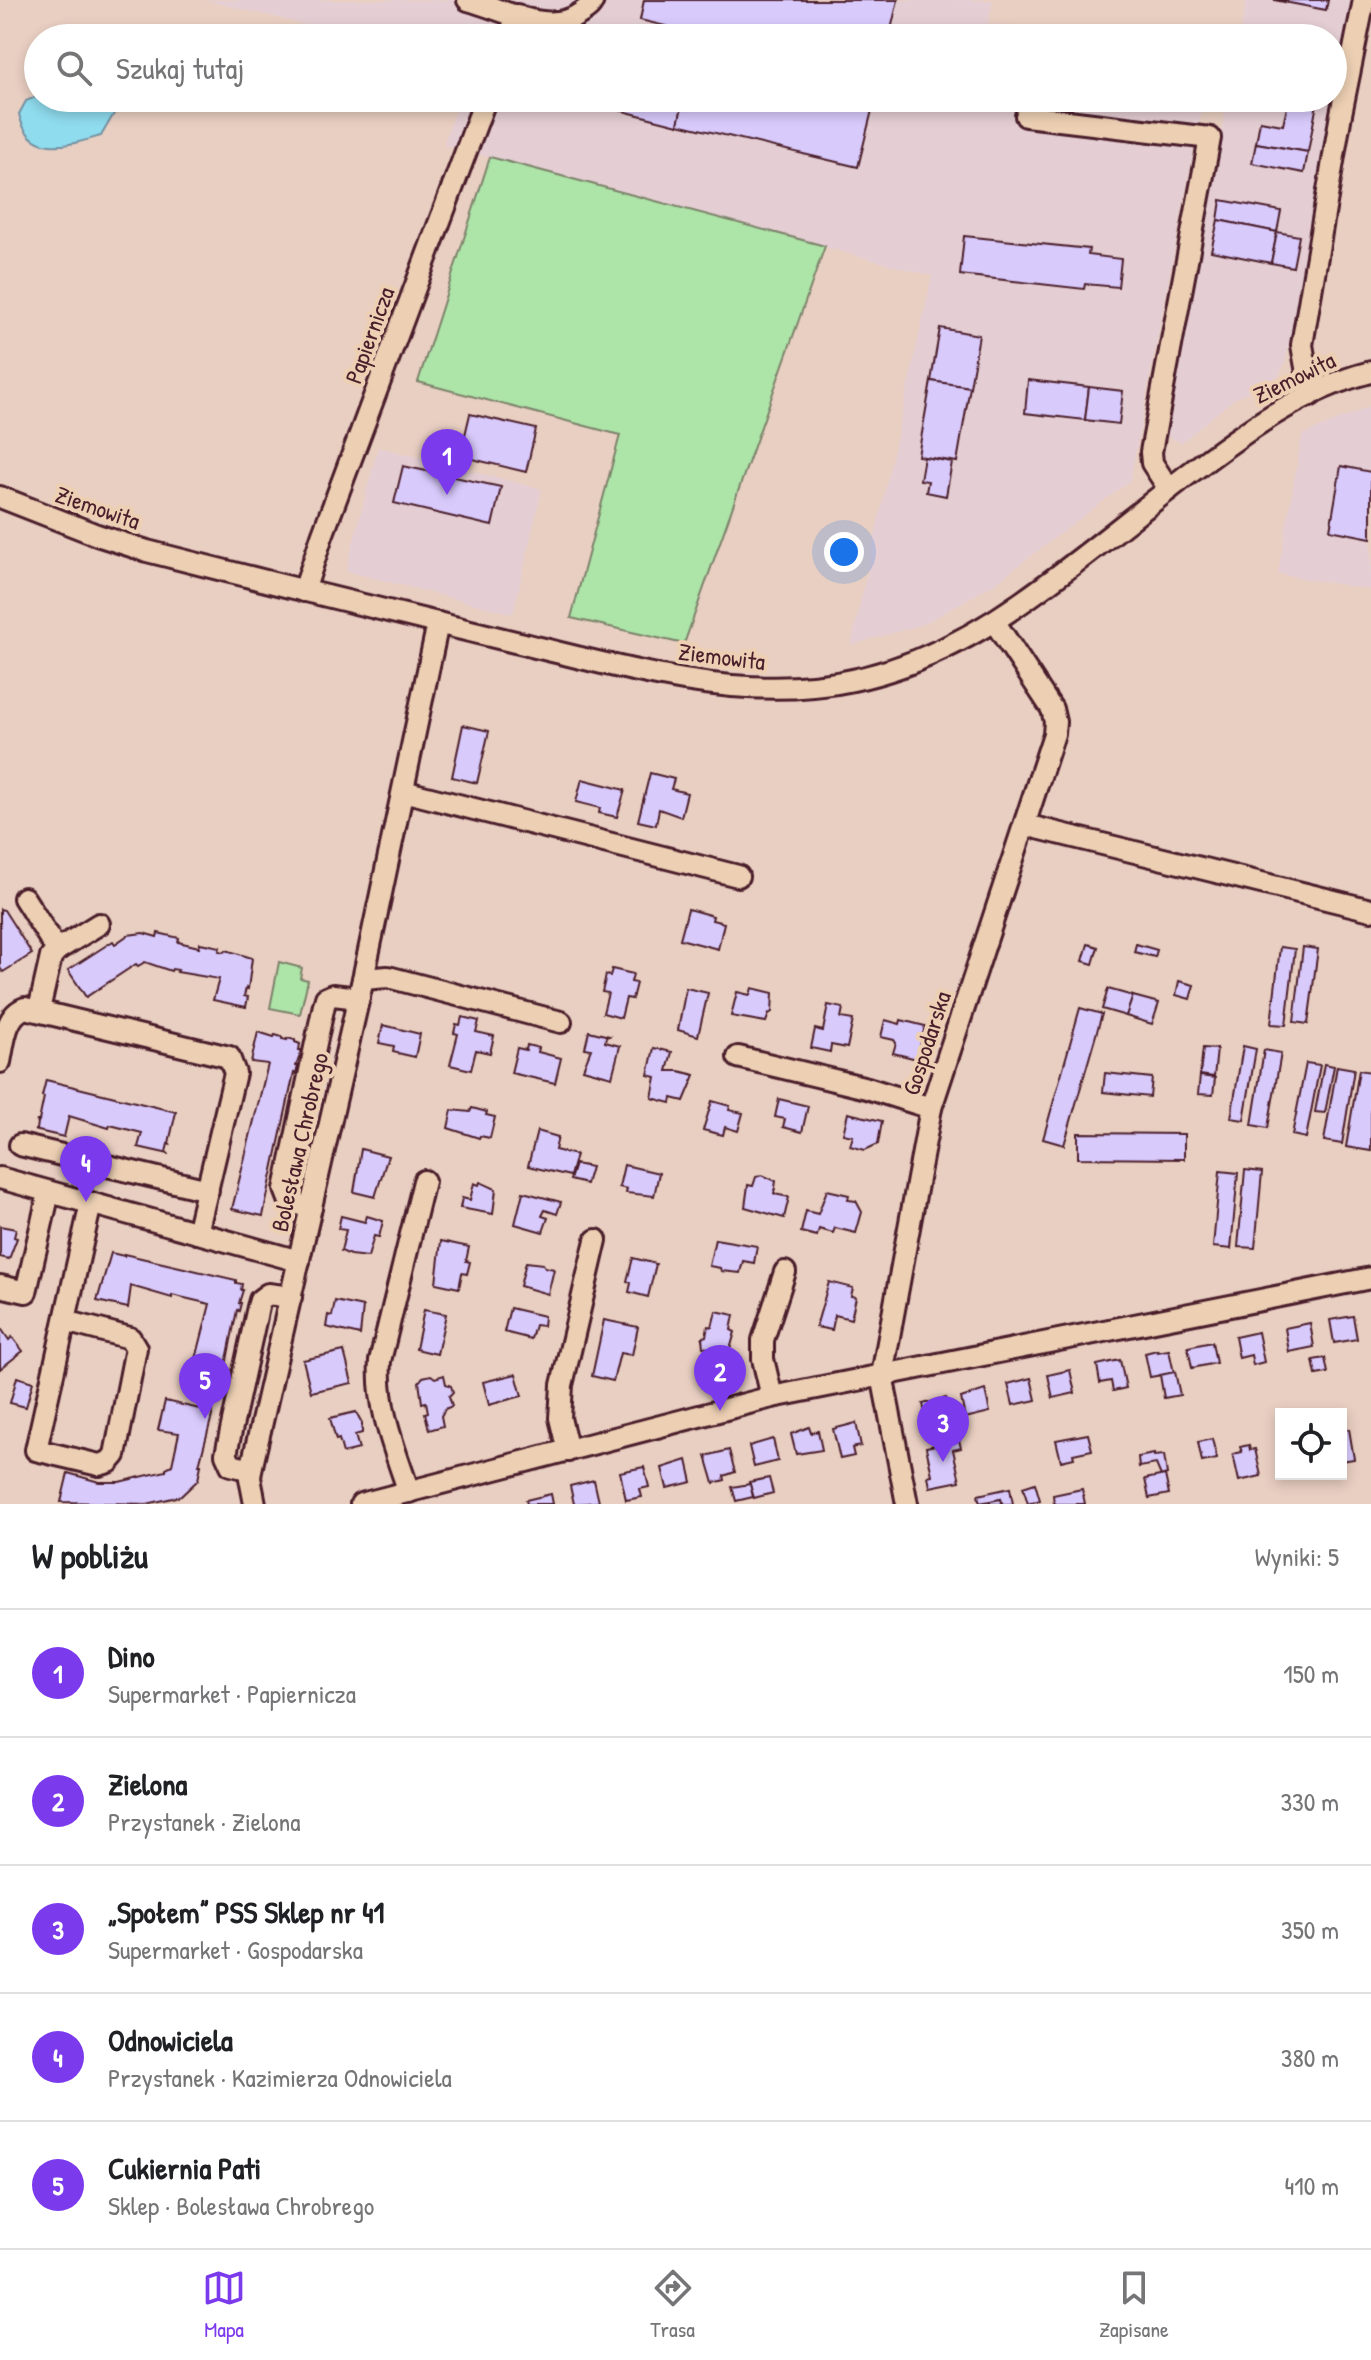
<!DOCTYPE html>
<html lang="pl">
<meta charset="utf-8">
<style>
body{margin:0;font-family:"Patrick Hand",sans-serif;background:#f6f6f6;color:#202124}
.controls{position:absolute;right:24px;bottom:24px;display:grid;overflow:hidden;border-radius:0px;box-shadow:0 4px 12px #0003}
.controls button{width:72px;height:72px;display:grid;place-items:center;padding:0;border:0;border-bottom:2px solid #e0e0e0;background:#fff;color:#202124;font:40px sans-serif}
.you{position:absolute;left:844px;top:552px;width:28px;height:28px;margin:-20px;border:6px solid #fff;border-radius:50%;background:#1a73e8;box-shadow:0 0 0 12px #1a73e833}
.badge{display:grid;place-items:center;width:52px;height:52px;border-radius:50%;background:#7c3aed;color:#fff;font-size:26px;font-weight:700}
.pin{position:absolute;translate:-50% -66px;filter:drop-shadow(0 2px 4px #0008)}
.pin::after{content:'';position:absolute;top:42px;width:28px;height:24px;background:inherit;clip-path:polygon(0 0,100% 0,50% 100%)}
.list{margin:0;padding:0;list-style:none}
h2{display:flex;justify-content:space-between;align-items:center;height:104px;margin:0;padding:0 32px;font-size:34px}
h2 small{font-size:26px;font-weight:400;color:#757577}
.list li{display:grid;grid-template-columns:52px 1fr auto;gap:24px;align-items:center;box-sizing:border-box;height:128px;padding:0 32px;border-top:2px solid #e0e0e0}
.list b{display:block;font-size:30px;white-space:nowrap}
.list p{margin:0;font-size:26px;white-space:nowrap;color:#757577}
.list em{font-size:26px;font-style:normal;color:#757577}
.icon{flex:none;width:44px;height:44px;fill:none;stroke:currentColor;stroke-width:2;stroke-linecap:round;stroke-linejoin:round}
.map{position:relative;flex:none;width:1371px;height:1504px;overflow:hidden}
.search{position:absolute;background:#fff;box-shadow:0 4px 12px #0003;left:24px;right:24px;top:24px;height:88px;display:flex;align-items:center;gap:20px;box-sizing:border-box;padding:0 28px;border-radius:44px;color:#757577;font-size:30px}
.sheet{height:744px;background:#fff}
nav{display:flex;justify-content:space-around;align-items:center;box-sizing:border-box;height:112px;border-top:2px solid #e0e0e0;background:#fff;font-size:22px;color:#757577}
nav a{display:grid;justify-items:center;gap:4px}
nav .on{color:#7c3aed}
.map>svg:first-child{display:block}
.built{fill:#e4ced3}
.green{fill:#ade4a8;stroke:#7c826a;stroke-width:2}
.water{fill:#8fdcee;stroke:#7390a0;stroke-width:2}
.building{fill:#d9cafc;stroke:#4a1f2b;stroke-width:2}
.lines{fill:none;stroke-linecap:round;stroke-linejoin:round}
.minor-casing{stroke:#4a1f2b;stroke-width:26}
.minor{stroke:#edd0b4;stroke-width:20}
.labels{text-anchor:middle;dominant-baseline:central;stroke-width:8;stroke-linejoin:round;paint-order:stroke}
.street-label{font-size:24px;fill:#4a1f2b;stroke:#edd0b4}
</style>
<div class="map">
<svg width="1371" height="1504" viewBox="0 0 1371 1504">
<rect width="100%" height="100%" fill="#e9cfc2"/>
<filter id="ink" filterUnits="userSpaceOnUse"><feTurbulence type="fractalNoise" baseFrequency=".0125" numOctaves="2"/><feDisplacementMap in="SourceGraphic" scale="16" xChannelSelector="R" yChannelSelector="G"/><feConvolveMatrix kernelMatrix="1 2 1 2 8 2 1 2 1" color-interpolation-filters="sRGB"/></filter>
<g filter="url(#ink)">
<g class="built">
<polygon points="204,0 993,0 988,24 1125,38 359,38"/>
<polygon points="1246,0 1356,0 1285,363 1278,377 1234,399 1181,443 1163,434 1228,98 1333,98 1333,38 1239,38"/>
<polygon points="460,98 1204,98 1130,481 994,584 924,624 851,645 932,276 443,145"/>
<polygon points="1371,406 1371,590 1278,574 1302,435"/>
<polygon points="378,447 542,489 513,614 346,571"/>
</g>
<g class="green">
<polygon points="490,157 825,246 684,644 571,618 620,435 418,382"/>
<polygon points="279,962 302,968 300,978 308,980 300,1014 270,1008"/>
</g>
<path class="water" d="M38,96L118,98L119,105L101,136C69,145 29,159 19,114L26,101Z"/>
<g class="building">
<polygon points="644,0 898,0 889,38 698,38 699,34 640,20"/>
<polygon points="1274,0 1328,0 1326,10"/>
<polygon points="600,98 684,98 678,125 599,105"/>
<polygon points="684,98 875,98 858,167 678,124"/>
<polygon points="1084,98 1163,98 1162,107"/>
<polygon points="1289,98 1318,98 1308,152 1256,143 1260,121 1283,125"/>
<polygon points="1256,143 1308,152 1304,173 1252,163"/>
<polygon points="1221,200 1281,211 1277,232 1218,220"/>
<polygon points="1218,220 1277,232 1271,263 1211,251"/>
<polygon points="1277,232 1299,236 1293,267 1271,263"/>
<polygon points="964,236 1089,249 1088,255 1121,259 1118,287 1085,284 1084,289 960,275"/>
<polygon points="940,328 979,335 970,387 931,381"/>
<polygon points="1028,380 1089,387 1085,420 1025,413"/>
<polygon points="931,381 970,387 957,462 918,456"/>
<polygon points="1089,387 1123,391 1119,424 1085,420"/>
<polygon points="470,414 536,429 526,472 460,456"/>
<polygon points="924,457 952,462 946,496 926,492 928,481 920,480"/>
<polygon points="403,466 501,487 492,526 394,503"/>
<polygon points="1341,466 1371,472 1371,538 1330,530"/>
<polygon points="463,725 489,731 477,783 452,777"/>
<polygon points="650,773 674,779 671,789 687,793 681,817 659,809 656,825 638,821"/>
<polygon points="582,779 625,790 617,817 599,813 600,808 576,802"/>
<polygon points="0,909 4,910 32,954 3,972 0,968"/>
<polygon points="688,909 713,916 712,920 724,923 718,949 680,939"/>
<polygon points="143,933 157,937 158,933 179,938 178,942 199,947 200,943 220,947 219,951 225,952 226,950 252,958 248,989 246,988 244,996 248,997 246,1007 213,1000 219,979 177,972 178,970 172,969 171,971 145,962 138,966 136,964 86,997 68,970 113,941 115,944 128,935"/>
<polygon points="1088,944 1098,947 1093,964 1083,961"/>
<polygon points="1136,944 1157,950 1155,957 1134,952"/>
<polygon points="1280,947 1295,949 1286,1025 1271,1024"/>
<polygon points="1303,947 1318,949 1308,1024 1294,1022"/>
<polygon points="612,969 633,974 631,982 636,983 632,999 626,998 621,1018 603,1013 608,993 602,992 606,975 610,976"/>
<polygon points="1179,981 1194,985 1190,999 1176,995"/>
<polygon points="686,988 708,993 698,1036 678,1030"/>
<polygon points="752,988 773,993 772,1012 769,1014 766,1022 731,1016 737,992 750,995"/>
<polygon points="1108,989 1133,996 1126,1016 1102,1009"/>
<polygon points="1133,996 1159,1003 1152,1024 1126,1016"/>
<polygon points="828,1005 843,1008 841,1018 853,1020 847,1048 831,1045 830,1052 811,1048 815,1029 823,1031"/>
<polygon points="1080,1008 1102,1014 1064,1145 1043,1139"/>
<polygon points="462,1017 479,1021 476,1032 494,1036 490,1053 476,1050 471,1070 450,1065 458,1034 454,1033 456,1024 460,1025"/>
<polygon points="885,1020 900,1024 901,1020 925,1026 917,1059 893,1053 896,1043 894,1040 881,1037"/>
<polygon points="383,1025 420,1034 415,1057 393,1052 394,1046 379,1043"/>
<polygon points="589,1031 609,1036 606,1037 605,1042 620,1046 612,1077 583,1069 591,1049 585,1048"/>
<polygon points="258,1032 274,1037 275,1035 282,1037 282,1039 287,1040 287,1038 295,1040 295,1042 300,1044 299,1050 302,1050 296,1066 298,1066 296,1074 294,1073 292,1082 263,1216 232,1209 268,1064 251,1062"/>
<polygon points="527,1045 539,1048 538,1052 561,1058 555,1083 511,1073 517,1048 526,1050"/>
<polygon points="1243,1046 1256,1049 1244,1120 1231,1118"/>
<polygon points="654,1048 672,1052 667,1071 679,1071 695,1075 684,1101 672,1098 671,1103 652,1098 656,1077 648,1075"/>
<polygon points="1203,1048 1217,1049 1214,1077 1200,1075"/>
<polygon points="1264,1050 1281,1053 1268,1128 1252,1125"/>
<polygon points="1306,1063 1320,1065 1306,1138 1292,1135"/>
<polygon points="1324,1064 1334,1066 1325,1113 1315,1112"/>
<polygon points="1337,1066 1354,1069 1342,1144 1324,1141"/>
<polygon points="1359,1070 1371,1072 1371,1151 1346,1147"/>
<polygon points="1105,1073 1152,1078 1150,1097 1103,1092"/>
<polygon points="1200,1076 1215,1078 1213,1095 1198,1094"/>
<polygon points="46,1080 176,1112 169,1143 171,1145 168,1144 166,1152 169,1154 138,1147 142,1133 110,1125 109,1128 69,1116 64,1137 34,1130 37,1130 38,1122 36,1121 39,1121 44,1097 42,1096"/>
<polygon points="779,1099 808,1106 802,1132 783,1127 785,1119 775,1117"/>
<polygon points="712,1101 730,1106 729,1110 743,1113 738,1131 725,1127 723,1135 703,1130"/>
<polygon points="472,1108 487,1112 486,1115 495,1117 490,1138 480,1136 479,1138 448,1128 452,1110 470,1112"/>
<polygon points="848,1113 882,1121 878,1144 865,1150 850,1146 853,1136 843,1134"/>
<polygon points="537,1131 558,1137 555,1150 576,1155 570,1176 528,1166"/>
<polygon points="1078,1133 1184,1134 1184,1159 1078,1158"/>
<polygon points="361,1149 388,1156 375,1197 354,1192"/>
<polygon points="575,1164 591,1167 586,1184 570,1180"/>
<polygon points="624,1165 659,1173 654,1196 626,1193 627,1189 619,1187"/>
<polygon points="1245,1170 1262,1172 1255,1248 1238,1247"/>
<polygon points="1220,1171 1238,1173 1231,1249 1213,1247"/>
<polygon points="762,1175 776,1181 774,1194 789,1197 784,1218 745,1207 748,1185 753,1186 756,1177"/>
<polygon points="480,1182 496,1189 493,1214 460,1208 462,1198 470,1200 474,1183 479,1185"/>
<polygon points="827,1190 849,1195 848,1200 856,1201 862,1212 856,1233 835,1228 833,1233 819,1229 817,1236 801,1232 806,1211 818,1214"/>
<polygon points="523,1192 561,1202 557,1214 545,1210 542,1216 548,1218 543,1232 515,1224"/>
<polygon points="341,1216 365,1222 367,1216 383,1221 379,1237 374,1236 368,1257 350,1255 341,1251 346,1230 338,1229"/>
<polygon points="0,1226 16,1229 14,1237 17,1238 9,1259 0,1257"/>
<polygon points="715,1239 757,1246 754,1263 743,1261 740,1273 721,1271 720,1268 709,1266"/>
<polygon points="441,1241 469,1247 466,1261 470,1262 467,1274 462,1273 459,1288 436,1283"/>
<polygon points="111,1253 124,1256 124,1254 236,1280 236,1283 242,1284 241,1290 243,1290 239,1303 241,1303 239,1311 237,1310 225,1370 195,1363 210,1304 172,1295 172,1298 131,1286 128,1308 97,1301"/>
<polygon points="633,1258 656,1264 648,1297 629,1292 631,1283 627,1281"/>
<polygon points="526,1262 543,1264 545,1267 554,1269 548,1294 520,1286"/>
<polygon points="829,1282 853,1288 851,1296 856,1297 851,1319 835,1315 832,1330 816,1327"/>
<polygon points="335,1301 363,1307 360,1335 326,1327 328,1315 332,1316"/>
<polygon points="510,1308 544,1316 543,1326 535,1325 531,1339 504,1332"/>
<polygon points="424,1310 446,1314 437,1354 416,1349"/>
<polygon points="716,1311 734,1315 731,1330 735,1332 729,1353 703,1347 702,1338 706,1336 708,1326 712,1327"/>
<polygon points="1353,1316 1357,1339 1334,1343 1330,1320"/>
<polygon points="604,1320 638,1327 632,1355 620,1353 613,1381 592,1376"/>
<polygon points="1310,1323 1314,1347 1289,1352 1285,1328"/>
<polygon points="0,1327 9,1340 12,1337 23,1351 0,1369"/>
<polygon points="1258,1332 1264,1362 1253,1365 1251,1355 1239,1358 1235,1337"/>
<polygon points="1212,1342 1216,1363 1192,1368 1188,1347"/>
<polygon points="1157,1350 1157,1352 1169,1350 1174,1373 1150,1377 1145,1353"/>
<polygon points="344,1351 352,1383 311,1392 303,1360"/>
<polygon points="1325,1358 1328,1373 1316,1375 1313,1360"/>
<polygon points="1120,1360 1126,1388 1113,1391 1111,1381 1100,1383 1097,1365"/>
<polygon points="1070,1370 1075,1393 1053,1398 1048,1375"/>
<polygon points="1175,1372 1180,1395 1164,1398 1160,1375"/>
<polygon points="516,1374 522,1396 489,1405 483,1382"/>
<polygon points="431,1375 435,1378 444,1375 446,1384 451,1386 453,1392 449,1396 452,1406 445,1409 441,1416 443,1426 429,1430 425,1413 428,1412 426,1402 422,1403 419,1382 423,1377"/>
<polygon points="17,1377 33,1382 26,1407 10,1403"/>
<polygon points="1031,1378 1036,1400 1013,1405 1008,1384"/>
<polygon points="985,1390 990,1412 965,1418 961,1398"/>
<polygon points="946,1398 951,1421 928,1426 923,1404"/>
<polygon points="165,1401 213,1412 199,1465 201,1465 198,1480 181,1496 147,1504 61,1502 68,1473 99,1482 119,1482 166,1471 166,1468 172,1465 179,1433 158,1430"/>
<polygon points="356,1412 362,1423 362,1433 355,1435 359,1449 343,1453 339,1439 336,1440 330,1418"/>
<polygon points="856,1423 861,1446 852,1448 854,1456 840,1459 833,1429"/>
<polygon points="809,1427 811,1433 818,1431 822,1450 796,1454 791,1434"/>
<polygon points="1349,1429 1354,1459 1341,1461 1341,1430"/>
<polygon points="1088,1434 1092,1450 1073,1454 1074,1458 1061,1461 1056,1440"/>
<polygon points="773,1439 778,1461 754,1467 749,1446"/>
<polygon points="1212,1439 1217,1459 1202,1462 1198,1442"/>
<polygon points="959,1440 961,1448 953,1450 960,1481 930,1487 928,1476 932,1475 926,1447"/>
<polygon points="1249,1445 1250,1450 1255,1449 1261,1476 1239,1481 1233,1454 1242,1452 1240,1447"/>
<polygon points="729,1450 735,1472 724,1476 725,1480 714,1483 706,1456"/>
<polygon points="1154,1454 1154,1456 1164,1455 1167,1474 1161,1476 1156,1464 1139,1467 1138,1457"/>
<polygon points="687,1460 692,1482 667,1488 662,1468"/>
<polygon points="644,1467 649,1487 640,1489 642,1497 626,1500 620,1472"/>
<polygon points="1165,1475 1169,1494 1149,1498 1145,1479"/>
<polygon points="769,1478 773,1493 754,1498 749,1482"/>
<polygon points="594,1480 599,1502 574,1504 570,1486"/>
<polygon points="1035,1483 1040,1500 1028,1504 1023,1487"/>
<polygon points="750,1484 753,1497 736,1501 732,1487"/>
<polygon points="1010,1488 1013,1504 1002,1504 1001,1499 980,1503 978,1495"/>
<polygon points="1082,1489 1085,1504 1054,1504 1053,1495"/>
<polygon points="551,1494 553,1504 527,1504 526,1500"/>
<polygon points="1001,1499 1002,1504 981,1504 981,1503"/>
</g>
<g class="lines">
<g class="minor-casing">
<g id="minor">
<path d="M468,0C503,9 549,37 581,13C587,9 591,7 593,0"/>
<polyline points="509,38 517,15"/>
<polyline points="1026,116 1210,138 1151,452 1152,463 1169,489"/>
<polyline points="1311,395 1302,345 1341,114 1364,0"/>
<path d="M0,497L97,535L147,551C268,582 390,612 511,641C609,664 712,696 813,686C889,679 960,646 1022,602C1078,563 1131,518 1186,476C1241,434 1302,389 1371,372"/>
<polyline points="304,591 322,536 486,98"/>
<polyline points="403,791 738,876"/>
<polyline points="1025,825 1371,910"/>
<polyline points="24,898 57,950 51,957 39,1010"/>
<polyline points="57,950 99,924"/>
<polyline points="363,979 388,977 561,1022"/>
<polyline points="738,1057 867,1088 931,1108"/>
<path d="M0,1062C4,1043 5,1015 25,1008L229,1057L235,1073L197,1233"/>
<polyline points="20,1145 208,1190"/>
<polyline points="0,1178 299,1261"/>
<polyline points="311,1208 290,1202 285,1189 324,1005 326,998 333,995 359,998"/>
<polyline points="0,1286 26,1292 49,1192"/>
<polyline points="65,1321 130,1338 136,1348 115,1455 109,1462 99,1465 36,1450 91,1203"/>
<polyline points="772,1397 763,1359 763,1340 785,1272"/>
<polyline points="568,1451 560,1418 562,1385 596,1240"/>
<polyline points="251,1470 231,1465 226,1454 258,1307 260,1300 268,1294 291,1297"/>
<path d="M409,1492C394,1448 377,1407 380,1361L424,1181"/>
<polyline points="255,1504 250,1478 251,1470 363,979 438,623"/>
<polyline points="361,1504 772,1397 1371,1278"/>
<polyline points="907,1504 882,1375 931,1108 1054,734 1055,722 1052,709 994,621"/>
</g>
</g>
<use href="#minor" class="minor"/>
</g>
</g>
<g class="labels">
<g class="street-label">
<text transform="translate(369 335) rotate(-70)">Papiernicza</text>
<text transform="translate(1294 377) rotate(-26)">Ziemowita</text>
<text transform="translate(98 507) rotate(19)">Ziemowita</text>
<text transform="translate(722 656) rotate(7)">Ziemowita</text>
<text transform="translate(926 1043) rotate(-72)">Gospodarska</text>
<text transform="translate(299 1142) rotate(-77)">Bolesława Chrobrego</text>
</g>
</g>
</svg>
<div class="controls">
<button><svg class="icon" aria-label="locate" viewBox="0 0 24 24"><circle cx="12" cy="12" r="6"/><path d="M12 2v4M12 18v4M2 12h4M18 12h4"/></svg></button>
</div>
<div class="you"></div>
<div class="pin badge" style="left:447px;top:495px">1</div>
<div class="pin badge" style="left:720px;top:1411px">2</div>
<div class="pin badge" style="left:943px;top:1462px">3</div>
<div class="pin badge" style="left:86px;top:1202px">4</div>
<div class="pin badge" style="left:205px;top:1419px">5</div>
<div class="search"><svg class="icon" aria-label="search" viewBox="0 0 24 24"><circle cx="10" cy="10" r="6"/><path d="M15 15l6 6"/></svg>Szukaj tutaj</div>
</div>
<section class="sheet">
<h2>W pobliżu<small>Wyniki: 5</small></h2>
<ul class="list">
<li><span class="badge">1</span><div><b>Dino</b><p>Supermarket · Papiernicza</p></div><em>150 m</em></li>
<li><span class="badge">2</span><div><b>Zielona</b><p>Przystanek · Zielona</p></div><em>330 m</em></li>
<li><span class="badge">3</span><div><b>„Społem” PSS Sklep nr 41</b><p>Supermarket · Gospodarska</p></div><em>350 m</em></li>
<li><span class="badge">4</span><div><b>Odnowiciela</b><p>Przystanek · Kazimierza Odnowiciela</p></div><em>380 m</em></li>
<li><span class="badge">5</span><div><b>Cukiernia Pati</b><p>Sklep · Bolesława Chrobrego</p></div><em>410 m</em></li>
</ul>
</section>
<nav>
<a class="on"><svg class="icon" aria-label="map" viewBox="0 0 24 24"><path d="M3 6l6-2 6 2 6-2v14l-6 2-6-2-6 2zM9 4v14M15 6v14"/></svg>Mapa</a>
<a><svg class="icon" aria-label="directions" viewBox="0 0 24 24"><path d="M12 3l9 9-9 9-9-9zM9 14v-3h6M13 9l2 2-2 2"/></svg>Trasa</a>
<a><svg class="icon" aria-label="saved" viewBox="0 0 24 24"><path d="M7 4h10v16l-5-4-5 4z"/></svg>Zapisane</a>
</nav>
